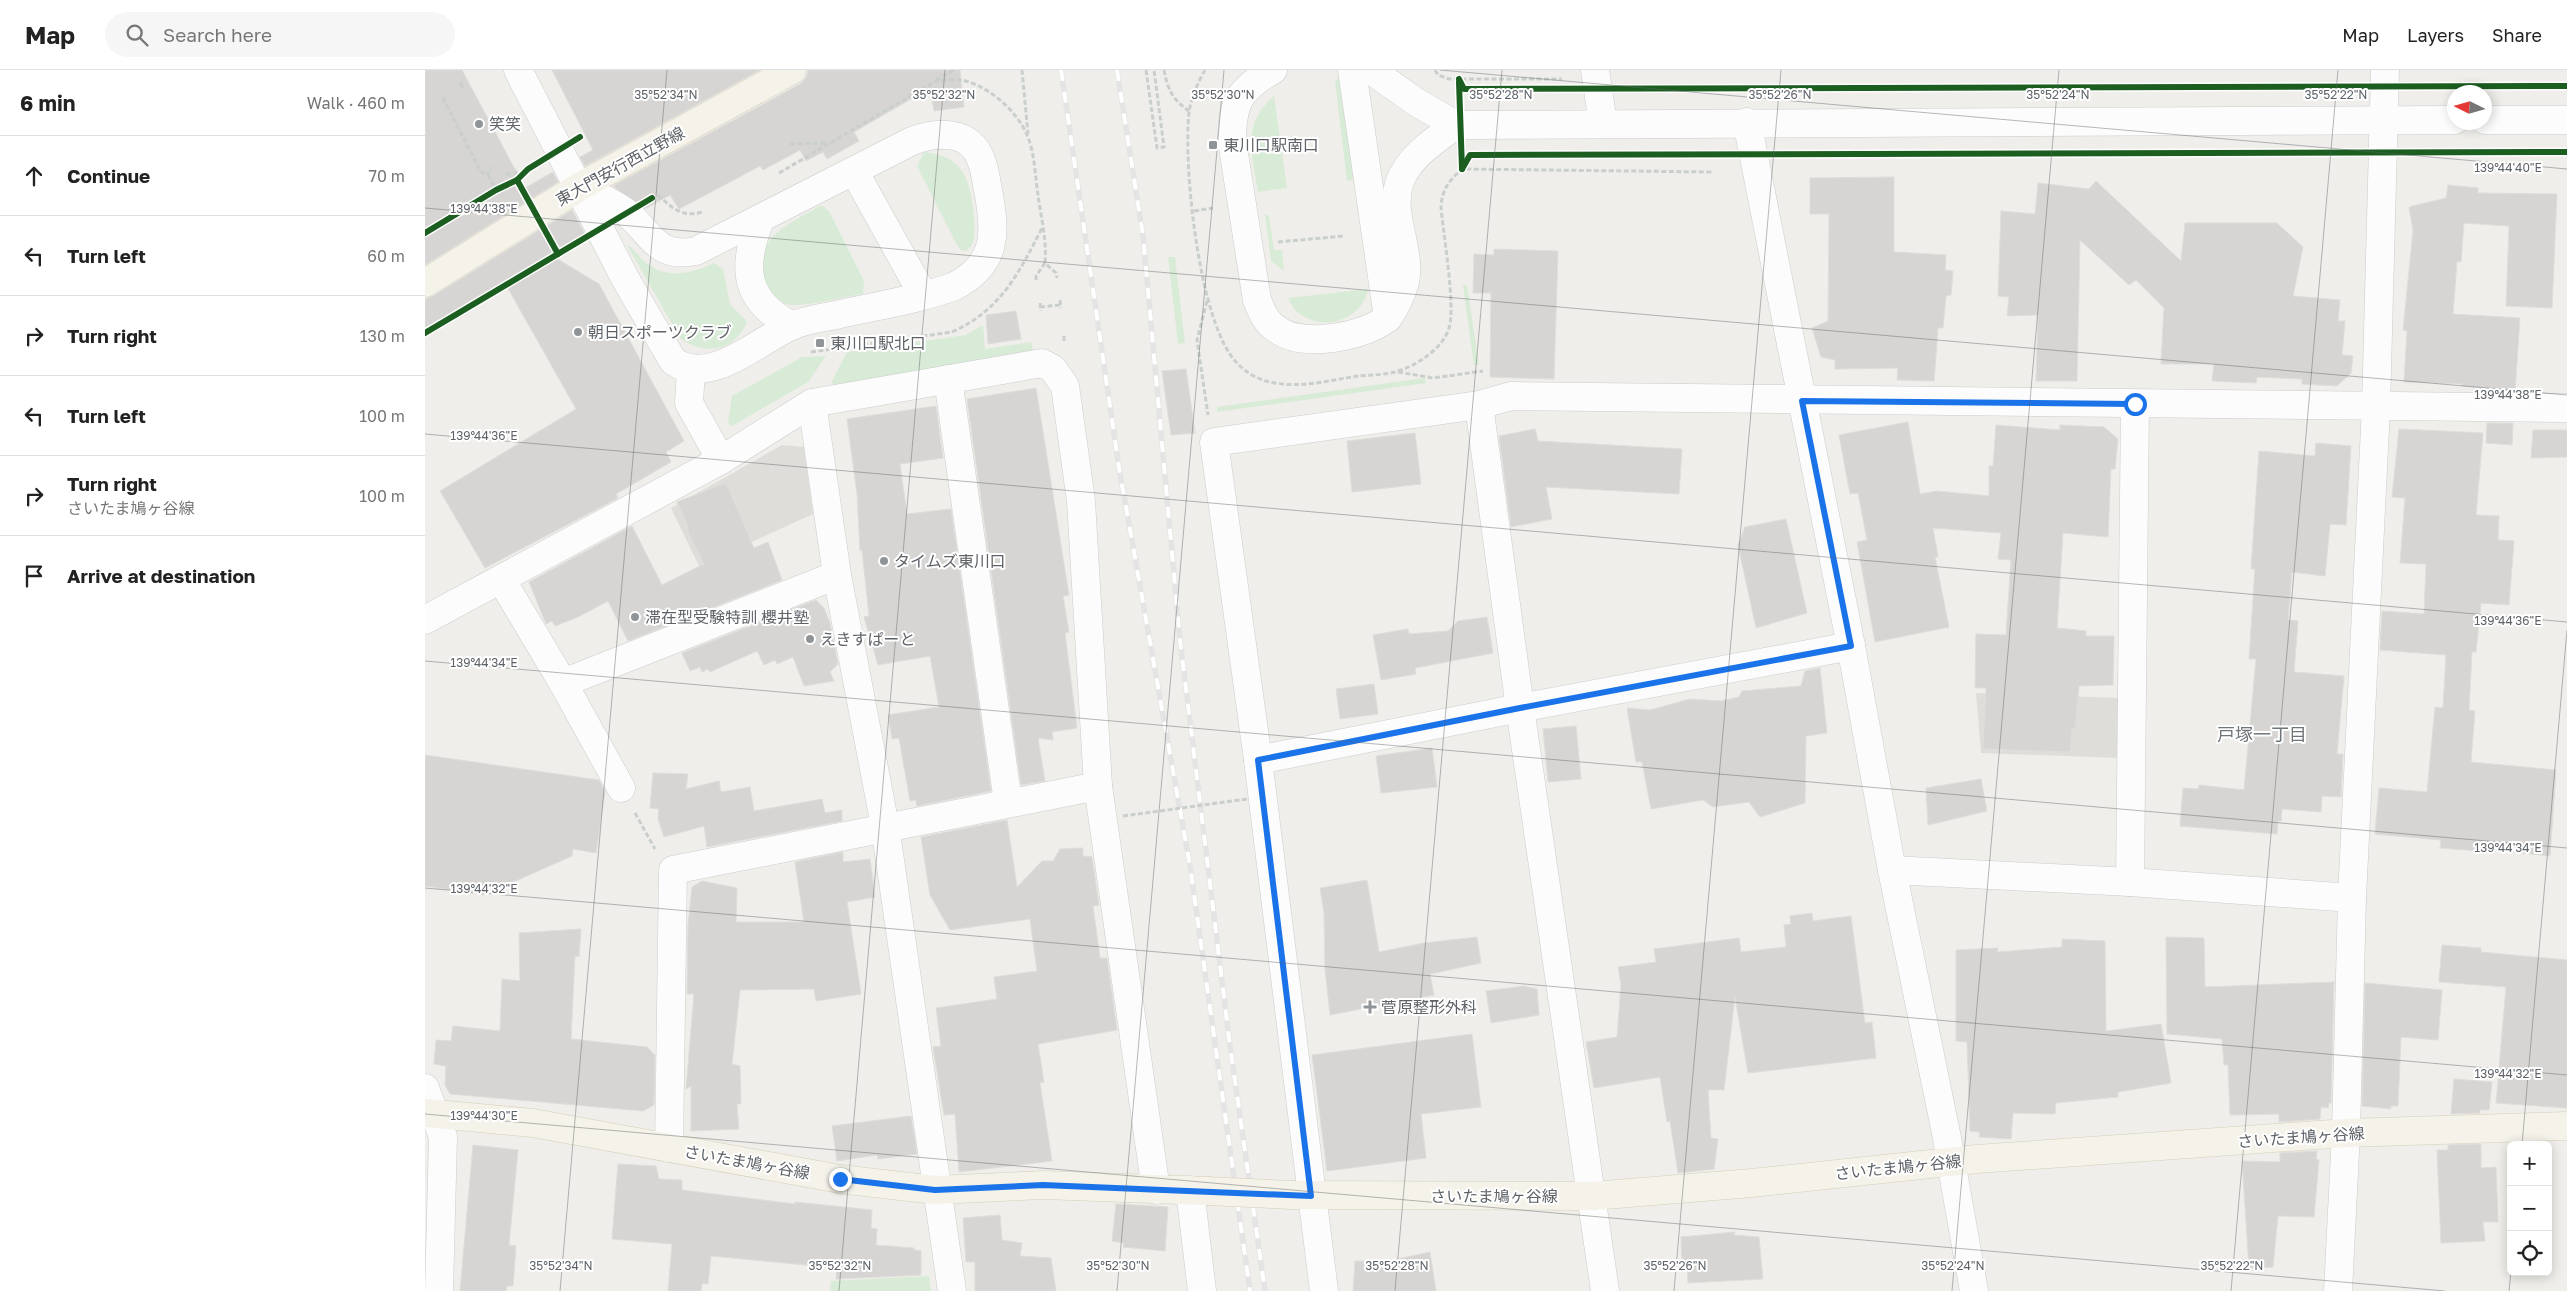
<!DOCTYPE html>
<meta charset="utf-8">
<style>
body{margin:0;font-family:"Golos Text","Noto Sans JP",sans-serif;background:#f6f6f6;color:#222}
.controls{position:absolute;right:15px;bottom:15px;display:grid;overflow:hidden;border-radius:8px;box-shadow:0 2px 12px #0003}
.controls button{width:45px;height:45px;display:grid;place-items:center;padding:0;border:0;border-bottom:1px solid #e0e0e0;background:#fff;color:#222;font:25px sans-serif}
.compass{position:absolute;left:2022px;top:15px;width:45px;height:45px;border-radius:50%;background:#fff;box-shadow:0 2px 12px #0003;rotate:275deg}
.stop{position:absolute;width:15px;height:15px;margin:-11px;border:4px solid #1a73e8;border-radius:50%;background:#fff}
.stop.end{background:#1a73e8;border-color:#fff;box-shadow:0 1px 5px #0008}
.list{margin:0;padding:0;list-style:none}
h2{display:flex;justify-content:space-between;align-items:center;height:65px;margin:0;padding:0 20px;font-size:21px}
h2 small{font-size:16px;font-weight:400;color:#767676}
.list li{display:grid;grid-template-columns:32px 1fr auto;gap:15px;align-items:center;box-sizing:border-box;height:80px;padding:0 20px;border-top:1px solid #e0e0e0}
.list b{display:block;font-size:19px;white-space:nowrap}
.list p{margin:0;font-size:16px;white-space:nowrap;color:#767676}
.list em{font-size:16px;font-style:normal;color:#767676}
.icon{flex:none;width:28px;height:28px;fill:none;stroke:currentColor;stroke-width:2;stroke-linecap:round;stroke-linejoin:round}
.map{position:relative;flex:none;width:2142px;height:1221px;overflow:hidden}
header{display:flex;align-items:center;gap:30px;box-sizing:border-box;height:70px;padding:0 25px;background:#fff;border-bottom:1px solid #e0e0e0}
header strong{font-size:24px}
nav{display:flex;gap:28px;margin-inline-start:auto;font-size:18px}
.search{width:350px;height:45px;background:#f6f6f6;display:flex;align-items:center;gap:12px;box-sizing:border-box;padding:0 18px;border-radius:28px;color:#767676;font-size:19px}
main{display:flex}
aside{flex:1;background:#fff}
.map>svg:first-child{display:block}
.industrial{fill:#dfddda}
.green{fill:#d8ebd6}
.building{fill:#d6d5d3;stroke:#deddd9}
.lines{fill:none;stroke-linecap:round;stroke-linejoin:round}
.minor-casing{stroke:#cbcccc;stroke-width:29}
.major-casing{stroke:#d7ceb8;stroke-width:29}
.path{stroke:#cacfcc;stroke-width:3;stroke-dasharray:5 2.5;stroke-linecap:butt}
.minor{stroke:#fdfcfc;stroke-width:28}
.major{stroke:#f4f2e9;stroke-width:28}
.rail-casing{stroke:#e4e4e4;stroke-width:5.5}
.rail{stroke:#fff;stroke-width:4;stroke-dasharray:11;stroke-linecap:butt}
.major-bridge-casing{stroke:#d7ceb8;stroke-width:29;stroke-linecap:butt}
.path-bridge{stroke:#cacfcc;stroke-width:3;stroke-dasharray:5 2.5;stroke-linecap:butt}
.major-bridge{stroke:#f4f2e9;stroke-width:28}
.cycleway-casing{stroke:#fff;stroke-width:9}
.cycleway{stroke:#1b5e20;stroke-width:6}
.route{stroke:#1a73e8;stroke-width:6}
.ticks{fill:none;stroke:#5f6368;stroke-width:1;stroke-opacity:0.45}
.poi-dot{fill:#919496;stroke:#fff;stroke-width:2}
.labels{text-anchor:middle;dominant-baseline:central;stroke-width:4;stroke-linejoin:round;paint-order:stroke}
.poi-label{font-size:16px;fill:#5f6368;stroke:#fff;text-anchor:start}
.street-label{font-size:16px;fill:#5f6368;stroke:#fff}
.neighbourhood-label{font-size:18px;fill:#70757a;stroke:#fff}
.ticks-label{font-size:12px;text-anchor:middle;fill:#5f6368;stroke:#fff;stroke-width:4;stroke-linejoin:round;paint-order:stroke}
</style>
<header>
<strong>Map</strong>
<div class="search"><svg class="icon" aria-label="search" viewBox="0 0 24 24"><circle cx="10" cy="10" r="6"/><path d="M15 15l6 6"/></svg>Search here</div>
<nav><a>Map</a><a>Layers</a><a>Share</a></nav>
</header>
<main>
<aside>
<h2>6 min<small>Walk · 460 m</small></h2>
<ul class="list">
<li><svg class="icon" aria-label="ahead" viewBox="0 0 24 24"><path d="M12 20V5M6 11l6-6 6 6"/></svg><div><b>Continue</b></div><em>70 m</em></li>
<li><svg class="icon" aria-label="left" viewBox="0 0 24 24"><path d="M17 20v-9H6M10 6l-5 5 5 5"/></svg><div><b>Turn left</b></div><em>60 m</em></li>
<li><svg class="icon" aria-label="right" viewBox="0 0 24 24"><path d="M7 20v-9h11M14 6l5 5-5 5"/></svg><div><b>Turn right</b></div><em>130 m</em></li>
<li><svg class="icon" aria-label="left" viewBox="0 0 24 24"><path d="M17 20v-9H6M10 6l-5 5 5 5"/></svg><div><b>Turn left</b></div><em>100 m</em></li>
<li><svg class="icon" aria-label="right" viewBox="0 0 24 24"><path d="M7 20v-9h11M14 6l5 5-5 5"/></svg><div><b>Turn right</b><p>さいたま鳩ヶ谷線</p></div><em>100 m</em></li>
<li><svg class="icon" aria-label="arrive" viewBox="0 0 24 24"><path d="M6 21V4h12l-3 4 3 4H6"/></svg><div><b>Arrive at destination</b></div></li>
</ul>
</aside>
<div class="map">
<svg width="2142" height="1221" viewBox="0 0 2142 1221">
<rect width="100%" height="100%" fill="#efeeea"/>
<g class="industrial">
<polygon points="357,375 379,377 388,444 274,496 246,438"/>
<polygon points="1551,623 1695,628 1693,688 1556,683"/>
</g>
<g class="green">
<polygon points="918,4 933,109 922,111 910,11"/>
<path d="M849,26L862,118L833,122C827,84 816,54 849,26Z"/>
<path d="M499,82C514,84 527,87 536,100C547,113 551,152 549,169C548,174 545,178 541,181L536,180L532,175L492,96Z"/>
<path d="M396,135L404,141L439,211L438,224C418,227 385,236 366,235C354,234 344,226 341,215C325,167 361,157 396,135Z"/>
<polygon points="840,144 844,146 849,180 857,180 859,201 846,191"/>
<path d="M202,175C209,178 213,186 219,191C239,210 267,204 289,193L298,199L305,234L322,252C309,282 279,286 255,268Z"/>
<polygon points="743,187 750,187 760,273 753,274"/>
<polygon points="1038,215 1042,215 1054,295 1049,295"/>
<path d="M943,219C938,248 903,261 878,246C870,242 867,235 863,228Z"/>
<polygon points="558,255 560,279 606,272 609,283 408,315 407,311 422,282 541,265"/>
<polygon points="401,286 383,312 307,356 303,353 307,326 377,287"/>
<polygon points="1000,308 1001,313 792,342 792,337"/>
<polygon points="504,1206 506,1221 405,1221 406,1211"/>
</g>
<g class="building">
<polygon points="0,0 37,0 100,118 128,102 133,112 0,195"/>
<polygon points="127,0 335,0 160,96 155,87 168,80"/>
<polygon points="383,0 535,0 539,37 509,41 505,18 429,62 434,71 402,89 398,82 381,91 375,80 338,100 335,96 254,139 245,125 220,139 188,116 375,14 381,8"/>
<polygon points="1469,107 1469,182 1521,185 1520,200 1528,201 1526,225 1521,226 1518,258 1513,258 1509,311 1472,310 1473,298 1410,299 1410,290 1396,287 1387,258 1403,251 1404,144 1385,144 1385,108"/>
<polygon points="1671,111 1756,191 1760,153 1852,153 1878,177 1868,226 1915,230 1913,251 1920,251 1917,285 1928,286 1926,303 1912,316 1877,314 1877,309 1832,307 1831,313 1787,311 1789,294 1736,294 1739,238 1711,210 1704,215 1655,170 1652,311 1611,311 1613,245 1582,246 1584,227 1573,226 1576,141 1610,144 1613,113 1664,119"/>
<polygon points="2023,115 2053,118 2053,123 2132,124 2127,238 2081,236 2084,156 2039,153 2036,192 2032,191 2028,244 2095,248 2090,322 2064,321 2064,318 2037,316 2037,314 1979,312 1982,261 1978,260 1988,160 1984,137 2021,128"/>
<polygon points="147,140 163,170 131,188 174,214 259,371 241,382 246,392 191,424 193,428 60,498 15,421 151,339 81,215 0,260 0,229 8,226"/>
<polygon points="1069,179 1133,181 1129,309 1065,307 1066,223 1048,223 1049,184 1069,185"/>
<polygon points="591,241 596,269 563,274 561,245"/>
<polygon points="761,299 770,363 746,365 737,301"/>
<polygon points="611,318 644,525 638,526 644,562 640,563 652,658 627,662 628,670 613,668 620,711 596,715 542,329"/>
<polygon points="511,336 518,388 475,394 482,444 526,439 566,721 492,736 491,730 485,731 474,668 467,669 463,645 514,637 505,586 453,595 439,547 444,546 437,480 435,481 432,424 422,349"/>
<polygon points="1483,352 1495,424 1512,421 1564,426 1564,396 1568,396 1571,355 1635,360 1635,355 1679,357 1693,369 1690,399 1686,399 1683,467 1638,463 1632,558 1661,561 1661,566 1689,566 1688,615 1654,616 1650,658 1647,658 1645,682 1558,679 1561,618 1550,618 1551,564 1581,565 1586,490 1573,489 1576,463 1508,458 1513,487 1510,487 1524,557 1450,572 1432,472 1442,470 1433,423 1425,424 1414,365"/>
<polygon points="2062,353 2088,353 2087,375 2061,373"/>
<polygon points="1110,359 1113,371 1257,379 1254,424 1121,417 1127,449 1086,457 1074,366"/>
<polygon points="1974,359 2058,363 2051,445 2074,446 2073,470 2089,471 2084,535 2056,533 2051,582 2047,582 2044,640 2050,641 2046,692 2131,700 2125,786 2066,780 2066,782 2015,778 2016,770 1950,764 1954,718 2002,722 2010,637 2018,638 2021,585 1955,580 1957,541 1999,544 2001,494 1975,493 1980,428 1967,427"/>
<polygon points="2108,360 2142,360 2142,387 2106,388"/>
<polygon points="990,363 996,414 927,422 922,371"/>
<polygon points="1891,373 1926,376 1921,455 1905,454 1900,506 1867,502 1863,550 1873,551 1869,602 1919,606 1912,684 1918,684 1916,727 1897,726 1896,742 1857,739 1856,751 1853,751 1852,764 1755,756 1758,718 1773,719 1774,715 1819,720 1831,589 1824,589 1830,499 1826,499 1834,381 1890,386"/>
<polygon points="301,413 329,478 343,472 357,510 203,571 183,531 153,547 130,556 127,551 121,554 104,512 207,456 237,515 279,494 263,462 263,456 252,432"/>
<polygon points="1361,449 1382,543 1331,558 1313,475 1320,457"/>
<polygon points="391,530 399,538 405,553 413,594 405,602 409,611 379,616 368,587 352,594 350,590 339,595 332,581 285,602 283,599 277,602 275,597 265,601 257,583"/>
<polygon points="1062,547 1068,583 990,598 991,604 956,610 948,565 983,559 984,564 1023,561 1033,551"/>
<polygon points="1395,598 1402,663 1381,666 1380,733 1335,747 1324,732 1288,737 1278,730 1226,739 1217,692 1211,692 1202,638 1225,640 1265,629 1296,631 1314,627 1317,621 1376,616 1380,601"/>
<polygon points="949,614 953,644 915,649 911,619"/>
<polygon points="1151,656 1156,709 1123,712 1118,659"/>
<polygon points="1007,678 1012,717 956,723 951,686"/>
<polygon points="0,685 174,710 180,722 171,783 148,779 147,786 59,825 0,816"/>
<polygon points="228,703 263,704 261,719 294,711 296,722 325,717 329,741 397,729 400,743 417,740 417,751 282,777 279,756 239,767 233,749 234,739 225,738"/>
<polygon points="1556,709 1562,741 1503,755 1501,718"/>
<polygon points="582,750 592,817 617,791 628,791 635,779 658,778 658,786 667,787 674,835 668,836 675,888 682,888 692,960 613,974 619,1012 615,1013 627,1091 534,1102 530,1044 519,1045 508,977 516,976 511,938 572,929 569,907 612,901 605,849 525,860 505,825 496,767"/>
<polygon points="418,782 418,792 445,789 450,827 422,832 436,924 391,931 389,919 315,920 307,994 315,996 316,1034 312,1034 314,1059 266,1061 266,1016 261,1019 269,924 262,924 263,855 267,817 277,811 312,818 311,852 379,852 370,792"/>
<polygon points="942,810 954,882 999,873 1052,867 1056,893 1005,904 1009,925 905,945 900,899 899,843 895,818"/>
<polygon points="1387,843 1388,851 1426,846 1440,953 1447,952 1451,988 1323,1003 1310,927 1299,1020 1283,1020 1286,1068 1293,1069 1289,1099 1253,1103 1245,1051 1242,1052 1235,1007 1169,1018 1161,972 1192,967 1196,915 1193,897 1231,892 1229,879 1314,868 1316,882 1361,877 1359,855 1366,854 1365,846"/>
<polygon points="156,859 154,887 150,886 146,969 222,977 230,985 229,1035 218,1041 25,1024 20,1015 21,996 9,994 11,970 26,971 28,956 75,961 77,909 95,911 94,863"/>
<polygon points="1741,867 1779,868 1780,917 1909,912 1906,1033 1904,1033 1903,1038 1896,1037 1895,1049 1854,1052 1854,1044 1805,1045 1803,995 1799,995 1797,969 1742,964"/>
<polygon points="1637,869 1680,871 1681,961 1736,954 1746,1013 1693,1022 1693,1027 1631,1033 1630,1044 1588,1043 1586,1069 1554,1067 1555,1062 1545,1061 1542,972 1531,971 1531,880 1573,878 1572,882 1637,877"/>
<polygon points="2017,875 2056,878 2056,882 2142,890 2142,1038 2071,1033 2081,917 2014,912"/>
<polygon points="1940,913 2017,920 2013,970 1976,967 1973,1036 1966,1036 1966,1039 1937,1036"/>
<polygon points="1099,916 1112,919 1114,945 1066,953 1061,921"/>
<polygon points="1047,964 1056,1037 996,1044 1001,1088 902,1101 887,985"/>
<polygon points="2029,1009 2067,1012 2064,1040 2055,1040 2055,1043 2026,1044"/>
<polygon points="486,1046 492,1084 453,1089 452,1085 412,1091 407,1056"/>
<polygon points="2056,1074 2056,1098 2071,1097 2073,1152 2058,1152 2060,1171 2016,1173 2012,1080 2023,1080 2023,1075"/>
<polygon points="48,1075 93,1080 84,1175 91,1176 88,1216 82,1216 81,1221 35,1221"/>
<polygon points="1892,1081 1891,1089 1894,1090 1889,1147 1853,1146 1848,1197 1824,1198 1817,1091 1855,1092 1855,1083"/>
<polygon points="193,1094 231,1096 234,1109 257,1110 257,1120 370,1134 370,1132 447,1140 446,1158 452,1159 451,1175 489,1178 489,1180 496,1181 496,1205 411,1209 412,1198 286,1186 283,1214 277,1213 276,1221 243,1221 247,1174 187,1169"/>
<polygon points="691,1134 743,1137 740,1181 698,1177 699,1173 687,1171"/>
<polygon points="575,1145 577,1170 597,1173 595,1186 626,1188 631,1221 550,1221 550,1192 541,1192 538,1148"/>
<polygon points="1310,1162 1309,1165 1334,1167 1338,1209 1263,1213 1262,1192 1257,1192 1256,1167"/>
<polygon points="1005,1182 1011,1221 928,1221 930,1191 959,1192"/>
</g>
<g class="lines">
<g class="minor-casing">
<g id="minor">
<path d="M93,0L201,210L248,291C285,317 333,271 366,256C380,250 396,248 411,245C450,236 492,230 530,216C573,193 571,162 563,120C561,110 560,99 556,90C546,60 512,61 487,71L271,181C231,189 227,164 202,143C188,132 170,125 154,117"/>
<path d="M848,0C814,19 807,33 807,71L832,230C837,242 841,253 853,260C878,278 938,267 961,249C969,242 977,223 980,212C987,180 963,143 975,111C985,86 1010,70 1031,55"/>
<polyline points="927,0 963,248"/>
<polyline points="946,0 991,32 1031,55 2030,50"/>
<polyline points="1170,0 1178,54"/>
<polyline points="2060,50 2142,50"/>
<polyline points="1322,52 1426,576 1467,800 1521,1063 1549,1221"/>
<polyline points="429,101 498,225"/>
<path d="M335,150C316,198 319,230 367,256"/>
<polyline points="266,299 264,333 296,390"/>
<polyline points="523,309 583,732"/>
<polyline points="387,333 412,505 460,756 527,1221"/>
<polyline points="1054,335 1095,638 1180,1221"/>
<polyline points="76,509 138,613 196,718"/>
<polyline points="0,550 296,390 387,333 617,293 628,299 640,316 656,431 673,716 731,1120"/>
<polyline points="138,613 412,505"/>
<polyline points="833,690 1095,638 1426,576"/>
<polyline points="1467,800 1705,812 1927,828"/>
<polyline points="1705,812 1710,334"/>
<polyline points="0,1018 18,1067 14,1221"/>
<polyline points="244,1078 248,800 673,716"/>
<polyline points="765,1120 777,1221"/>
<polyline points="899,1221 833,690 789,372 1054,335 1086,326 2142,338"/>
<polyline points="1913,1221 1921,1063 1927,828 1951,337 1960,0"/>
</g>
</g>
<g class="major-casing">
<g id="major">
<polyline points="0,213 154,117 367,0"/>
<polyline points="0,1043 108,1053 415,1109 510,1120 618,1115 782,1121"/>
<polyline points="867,1125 1167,1126 1327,1113 1552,1089 1921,1063 2142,1056"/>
</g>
</g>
<g class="path">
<polyline points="597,0 603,64"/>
<polyline points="721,0 732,78 739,77 729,0"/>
<path d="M739,0C743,20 747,29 764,41"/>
<path d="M780,0C773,12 766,28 764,42C758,97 774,252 811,292C821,303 835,311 850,313C877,318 906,310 933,306C945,305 958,305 970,302C991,296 1018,279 1024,258C1031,238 1018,162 1016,137C1017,119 1024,111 1037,99L1287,102"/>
<polyline points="1010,0 1013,5 1024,9 1137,9"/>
<polyline points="511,10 529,0"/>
<polyline points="35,13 38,17"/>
<polyline points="18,28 56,102 63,105 66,97"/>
<polyline points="365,74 403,73"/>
<polyline points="81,103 91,109 91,98"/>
<path d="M354,103L511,11C519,10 529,9 537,10C564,16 592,41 602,65C610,83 610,107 613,125C616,147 622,171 620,193"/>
<polyline points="63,105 71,120"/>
<polyline points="91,109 96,120"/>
<path d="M233,125C247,138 257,148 278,142"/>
<polyline points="769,141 788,138"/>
<polyline points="853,172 919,166"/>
<polyline points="611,210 611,206 620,193 631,203 632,208"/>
<polyline points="635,230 636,238"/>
<polyline points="782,231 772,270 783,345"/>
<polyline points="615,233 616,241"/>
<polyline points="615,237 635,235"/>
<polyline points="639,271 639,265"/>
<path d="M386,282L527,262C576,240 594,203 617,158"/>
<polyline points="973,302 1008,308 1058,301"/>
<polyline points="210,743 230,779"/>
</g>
<use href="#minor" class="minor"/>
<use href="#major" class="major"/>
<g class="rail-casing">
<g id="rail">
<polyline points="636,0 694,398 765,796 825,1221"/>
<polyline points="692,0 718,166 755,570 805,976 840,1221"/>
</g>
</g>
<use href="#rail" class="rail"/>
<g class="major-bridge-casing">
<polyline id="major-bridge" points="782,1121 867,1125"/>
</g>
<polyline class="path-bridge" points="698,746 822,729"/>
<use href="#major-bridge" class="major-bridge"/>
<g class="cycleway-casing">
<g id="cycleway">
<polyline points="1034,9 1039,19 2142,16"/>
<polyline points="1034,12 1037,99"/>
<polyline points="1037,99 1045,85 2142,82"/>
<polyline points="92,110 133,184"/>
<polyline points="0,163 71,120 92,110 103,99 155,67"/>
<polyline points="0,263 227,128"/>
</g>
</g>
<use href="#cycleway" class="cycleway"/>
</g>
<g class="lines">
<polyline class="route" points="415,1109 510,1120 618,1115 886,1126 833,690 1095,638 1426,576 1377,331 1710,334"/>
</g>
<path class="ticks" d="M1015,0L2142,99M0,138L2142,325M0,364L2142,552M0,591L2142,778M0,818L2142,1005M0,1044L2020,1221M2097,1075L2142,560M135,1221L242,0M414,1221L520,0M692,1221L799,0M970,1221L1077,0M1249,1221L1356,0M1527,1221L1634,0M1806,1221L1913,0M2084,1221L2086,1202"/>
<g class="poi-dot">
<circle cx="54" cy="54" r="5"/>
<rect x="783" y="70" width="10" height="10" rx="2.5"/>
<circle cx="153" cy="262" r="5"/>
<rect x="390" y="268" width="10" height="10" rx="2.5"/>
<circle cx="459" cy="491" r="5"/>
<circle cx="210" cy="547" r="5"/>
<circle cx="385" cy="569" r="5"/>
<path d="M942.5 929.5h5v5h5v5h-5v5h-5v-5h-5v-5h5z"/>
</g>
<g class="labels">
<g class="poi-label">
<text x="64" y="54">笑笑</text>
<text x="798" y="75">東川口駅南口</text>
<text x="163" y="262">朝日スポーツクラブ</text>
<text x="405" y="273">東川口駅北口</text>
<text x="469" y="491">タイムズ東川口</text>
<text x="220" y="547">滞在型受験特訓 櫻井塾</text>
<text x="395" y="569">えきすぱーと</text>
<text x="956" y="937">菅原整形外科</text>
</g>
<g class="street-label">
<text transform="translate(195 96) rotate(-29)">東大門安行西立野線</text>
<text transform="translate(1876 1067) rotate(-4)">さいたま鳩ヶ谷線</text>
<text transform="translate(322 1092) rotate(10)">さいたま鳩ヶ谷線</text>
<text transform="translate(1473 1097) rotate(-6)">さいたま鳩ヶ谷線</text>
<text x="1069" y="1126">さいたま鳩ヶ谷線</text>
</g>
<g class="neighbourhood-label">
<text x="1837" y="664">戸塚一丁目</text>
</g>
</g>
<g class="ticks-label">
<text x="241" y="29">35°52'34"N</text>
<text x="519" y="29">35°52'32"N</text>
<text x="798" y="29">35°52'30"N</text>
<text x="1355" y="29">35°52'26"N</text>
<text x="1076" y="29">35°52'28"N</text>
<text x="1633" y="29">35°52'24"N</text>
<text x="1911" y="29">35°52'22"N</text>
<text x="2083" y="102">139°44'40"E</text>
<text x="59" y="143">139°44'38"E</text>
<text x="2083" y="329">139°44'38"E</text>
<text x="59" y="370">139°44'36"E</text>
<text x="2083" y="555">139°44'36"E</text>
<text x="59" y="597">139°44'34"E</text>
<text x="2083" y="782">139°44'34"E</text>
<text x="59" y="823">139°44'32"E</text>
<text x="2083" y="1008">139°44'32"E</text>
<text x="59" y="1050">139°44'30"E</text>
<text x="136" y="1200">35°52'34"N</text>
<text x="415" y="1200">35°52'32"N</text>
<text x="693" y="1200">35°52'30"N</text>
<text x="972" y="1200">35°52'28"N</text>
<text x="1250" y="1200">35°52'26"N</text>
<text x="1528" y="1200">35°52'24"N</text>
<text x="1807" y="1200">35°52'22"N</text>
</g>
</svg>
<div class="controls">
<button>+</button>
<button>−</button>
<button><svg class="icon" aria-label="locate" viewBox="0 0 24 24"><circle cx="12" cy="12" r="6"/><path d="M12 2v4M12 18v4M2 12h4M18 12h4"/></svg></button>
</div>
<svg class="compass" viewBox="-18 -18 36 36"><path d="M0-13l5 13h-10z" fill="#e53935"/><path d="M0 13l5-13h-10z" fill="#767676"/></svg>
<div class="stop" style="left:1710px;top:334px"></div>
<div class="stop end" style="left:415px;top:1109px"></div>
</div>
</main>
